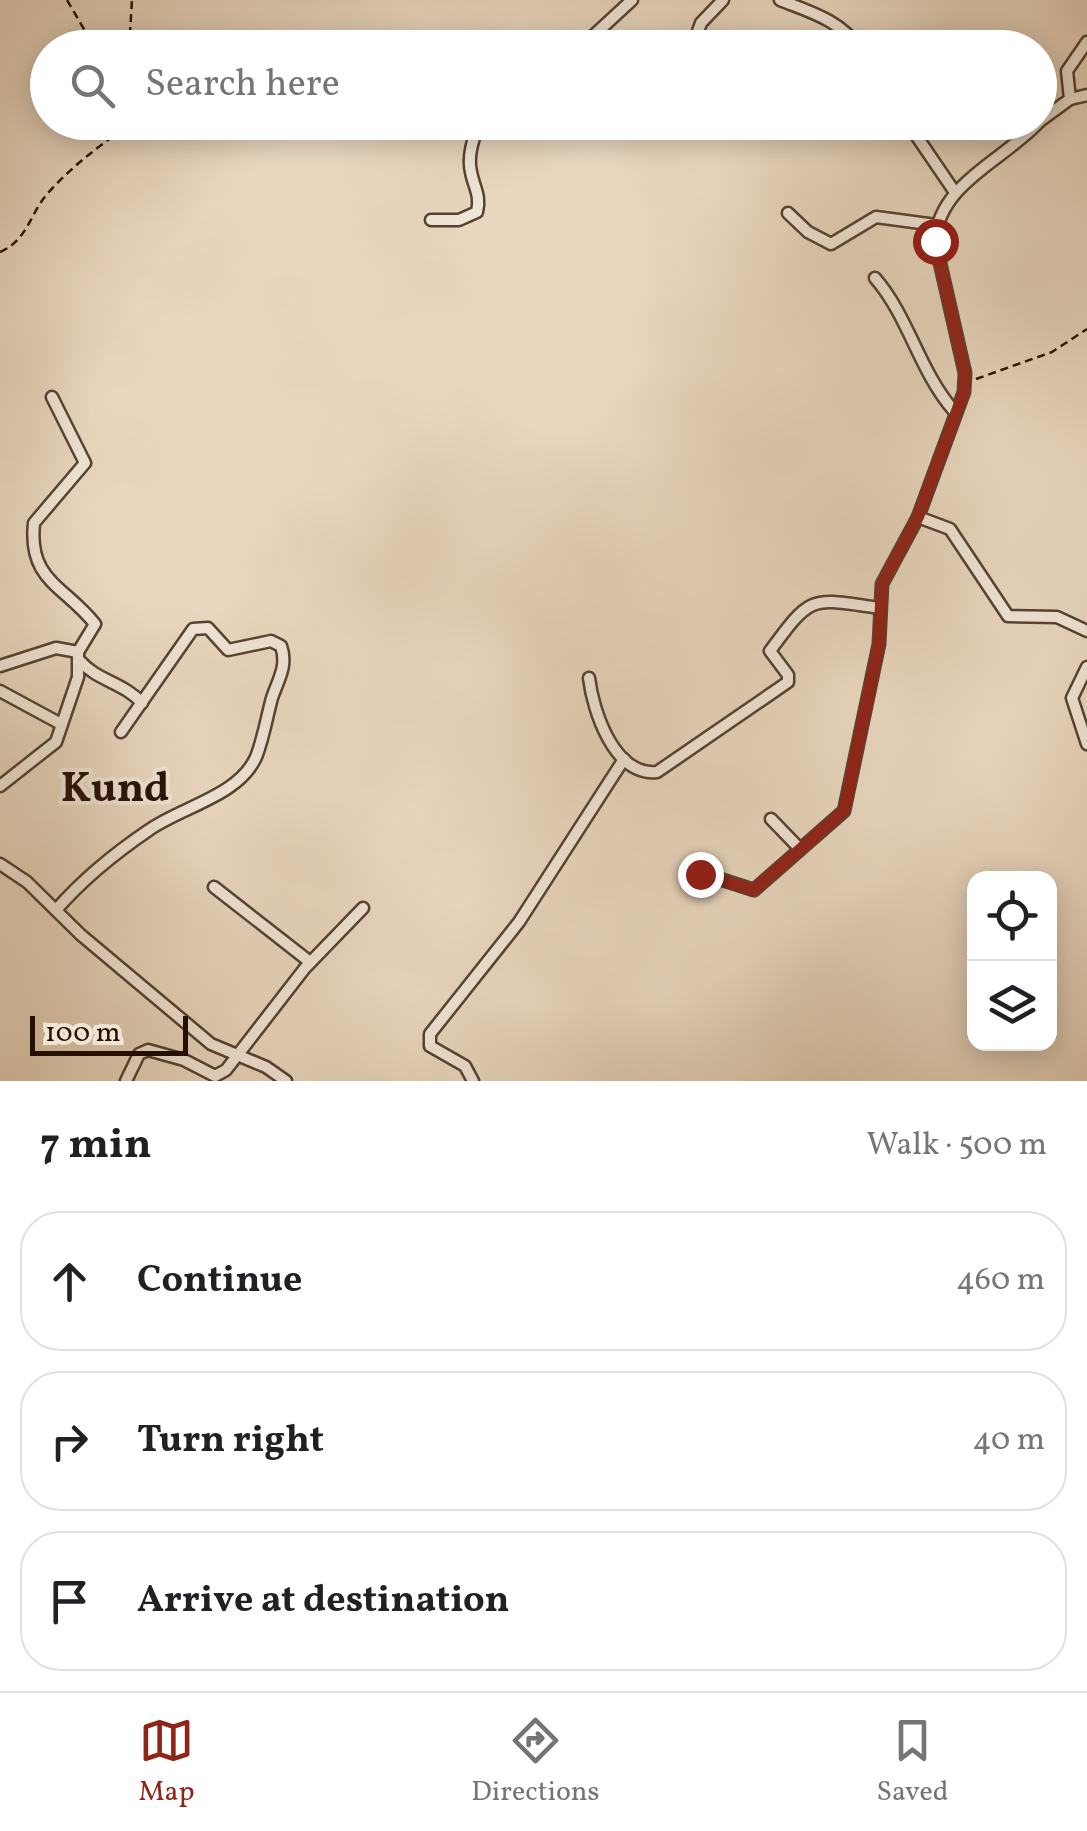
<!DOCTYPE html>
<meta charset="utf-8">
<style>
body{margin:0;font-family:Vollkorn,serif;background:#f2f2f2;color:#202124}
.controls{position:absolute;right:30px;bottom:30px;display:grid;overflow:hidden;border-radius:20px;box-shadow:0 5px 25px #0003}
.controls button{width:90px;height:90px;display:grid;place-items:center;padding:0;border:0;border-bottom:2px solid #e0e0e0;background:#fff;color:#202124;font:50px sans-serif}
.scale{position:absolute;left:30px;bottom:25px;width:158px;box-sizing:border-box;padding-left:10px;border:5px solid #251003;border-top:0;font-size:28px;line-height:35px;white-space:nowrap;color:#251003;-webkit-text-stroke:8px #f0e4d5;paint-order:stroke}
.stop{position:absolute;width:30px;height:30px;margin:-22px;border:8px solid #8f2418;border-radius:50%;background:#fff}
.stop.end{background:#8f2418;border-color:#fff;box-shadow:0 2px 10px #0008}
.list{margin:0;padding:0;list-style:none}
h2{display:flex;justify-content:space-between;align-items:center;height:130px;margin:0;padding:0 40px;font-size:42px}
h2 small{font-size:32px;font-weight:400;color:#757577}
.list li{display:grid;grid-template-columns:65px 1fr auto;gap:30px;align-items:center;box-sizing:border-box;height:140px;margin:0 20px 20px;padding:0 20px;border:2px solid #e0e0e0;border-radius:40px}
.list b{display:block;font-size:38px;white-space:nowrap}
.list em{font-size:32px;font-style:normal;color:#757577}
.icon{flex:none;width:55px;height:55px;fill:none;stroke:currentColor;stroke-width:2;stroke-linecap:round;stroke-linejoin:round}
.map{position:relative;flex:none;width:1087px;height:1081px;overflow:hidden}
.search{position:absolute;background:#fff;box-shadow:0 5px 25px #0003;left:30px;right:30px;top:30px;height:110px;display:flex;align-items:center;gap:25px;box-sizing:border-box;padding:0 35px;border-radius:55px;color:#757577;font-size:38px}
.sheet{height:610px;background:#fff}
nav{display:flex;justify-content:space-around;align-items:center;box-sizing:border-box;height:140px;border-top:2px solid #e0e0e0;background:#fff;font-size:28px;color:#757577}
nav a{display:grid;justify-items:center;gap:5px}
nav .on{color:#8f2418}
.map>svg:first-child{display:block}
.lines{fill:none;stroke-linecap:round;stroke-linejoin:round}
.minor-casing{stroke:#564232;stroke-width:15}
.path{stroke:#251003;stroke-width:2.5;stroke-dasharray:8 5;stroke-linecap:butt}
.minor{stroke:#f0e4d5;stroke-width:10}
.route{stroke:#8f2418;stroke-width:12}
.labels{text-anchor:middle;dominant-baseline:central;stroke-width:8;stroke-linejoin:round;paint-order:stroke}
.quarter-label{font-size:42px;font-weight:bold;fill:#251003;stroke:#f0e4d5}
</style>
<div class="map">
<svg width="1087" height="1081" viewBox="0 0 1087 1081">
<rect width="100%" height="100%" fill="#e8d6be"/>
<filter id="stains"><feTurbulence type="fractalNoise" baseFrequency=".002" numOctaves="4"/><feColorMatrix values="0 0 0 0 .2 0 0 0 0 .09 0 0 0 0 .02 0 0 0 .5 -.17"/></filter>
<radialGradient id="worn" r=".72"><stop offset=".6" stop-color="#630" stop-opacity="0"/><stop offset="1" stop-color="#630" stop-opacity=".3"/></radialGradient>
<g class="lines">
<g class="minor-casing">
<g id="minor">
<path d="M780,0C810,12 840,20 859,48"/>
<polyline points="580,48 632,0"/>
<polyline points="692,48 701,23 723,0"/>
<polyline points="1070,99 1087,95"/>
<polyline points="1040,121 1070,99 1067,71 1087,42"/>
<polyline points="907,122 954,191"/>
<polyline points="788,213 808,232 831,244 876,217 936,225"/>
<path d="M431,220H459L477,212C481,195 474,188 471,172C467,155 474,138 479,122"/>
<path d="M875,278C909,317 919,371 954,411"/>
<polyline points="918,517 950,529 1008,616 1057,617 1087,631"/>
<path d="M79,660C97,681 123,682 142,703"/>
<polyline points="0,666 56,648 78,652"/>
<polyline points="1087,667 1072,698 1087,744"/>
<path d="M589,678C593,711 614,776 657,772L788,682V675L770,651C812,594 810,598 879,608"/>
<polyline points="0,691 61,724"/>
<path d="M0,786L56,742L78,677V652L95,624C64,585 28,581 34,523L85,463L52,397"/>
<polyline points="771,819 799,848"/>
<polyline points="0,864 27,882 81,935 211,1044 266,1067 286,1081"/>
<path d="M701,873L754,890L844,811L879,644L882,584L918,517L964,392L965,373L935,241C939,183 1003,161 1039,122"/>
<polyline points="214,887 310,962"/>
<path d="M56,910C83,879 115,853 149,830C181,807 239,796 256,757C263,740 267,716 272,698C278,680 288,666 281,646L271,641L228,650L208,628L193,629L121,732"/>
<polyline points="126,1081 139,1054 148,1050 184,1060 215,1076 226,1070 305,968 363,908"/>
<polyline points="473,1081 465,1066 430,1046 430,1034 519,922 624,759"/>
</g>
</g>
<g class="path">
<polyline points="67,0 92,43 99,48"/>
<polyline points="129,48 132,0"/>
<path d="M0,252C28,240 30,213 48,193C74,164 102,144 133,122"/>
<polyline points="976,379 1052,352 1087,329"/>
</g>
<use href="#minor" class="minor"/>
</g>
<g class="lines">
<polyline class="route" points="700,874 754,890 844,811 879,644 882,584 918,517 964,392 965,373 935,241"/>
</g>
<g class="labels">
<g class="quarter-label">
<text x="115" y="790">Kund</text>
</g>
</g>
<rect width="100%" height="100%" filter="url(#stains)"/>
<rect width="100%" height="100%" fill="url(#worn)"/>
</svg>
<div class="controls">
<button><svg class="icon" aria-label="locate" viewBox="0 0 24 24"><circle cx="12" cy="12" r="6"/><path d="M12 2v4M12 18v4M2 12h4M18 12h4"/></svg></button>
<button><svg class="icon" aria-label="layers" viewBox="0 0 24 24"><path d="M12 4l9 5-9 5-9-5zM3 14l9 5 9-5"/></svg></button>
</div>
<div class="scale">100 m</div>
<div class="stop" style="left:935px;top:241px"></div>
<div class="stop end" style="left:700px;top:874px"></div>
<div class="search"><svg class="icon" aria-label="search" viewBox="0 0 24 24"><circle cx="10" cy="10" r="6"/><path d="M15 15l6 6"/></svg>Search here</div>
</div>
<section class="sheet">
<h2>7 min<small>Walk · 500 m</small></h2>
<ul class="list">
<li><svg class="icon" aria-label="ahead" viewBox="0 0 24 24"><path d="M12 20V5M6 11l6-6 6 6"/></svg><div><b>Continue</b></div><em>460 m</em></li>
<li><svg class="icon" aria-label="right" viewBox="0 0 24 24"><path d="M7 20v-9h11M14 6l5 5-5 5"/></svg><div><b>Turn right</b></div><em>40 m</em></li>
<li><svg class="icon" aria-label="arrive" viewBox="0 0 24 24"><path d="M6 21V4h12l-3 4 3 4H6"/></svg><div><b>Arrive at destination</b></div></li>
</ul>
</section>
<nav>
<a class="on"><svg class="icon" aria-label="map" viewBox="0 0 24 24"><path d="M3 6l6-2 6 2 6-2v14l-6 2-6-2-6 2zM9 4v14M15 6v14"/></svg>Map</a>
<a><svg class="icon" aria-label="directions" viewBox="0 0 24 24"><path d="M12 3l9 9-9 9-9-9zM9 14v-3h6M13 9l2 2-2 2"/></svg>Directions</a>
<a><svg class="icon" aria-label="saved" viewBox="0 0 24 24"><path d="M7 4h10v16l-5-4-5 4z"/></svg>Saved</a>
</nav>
